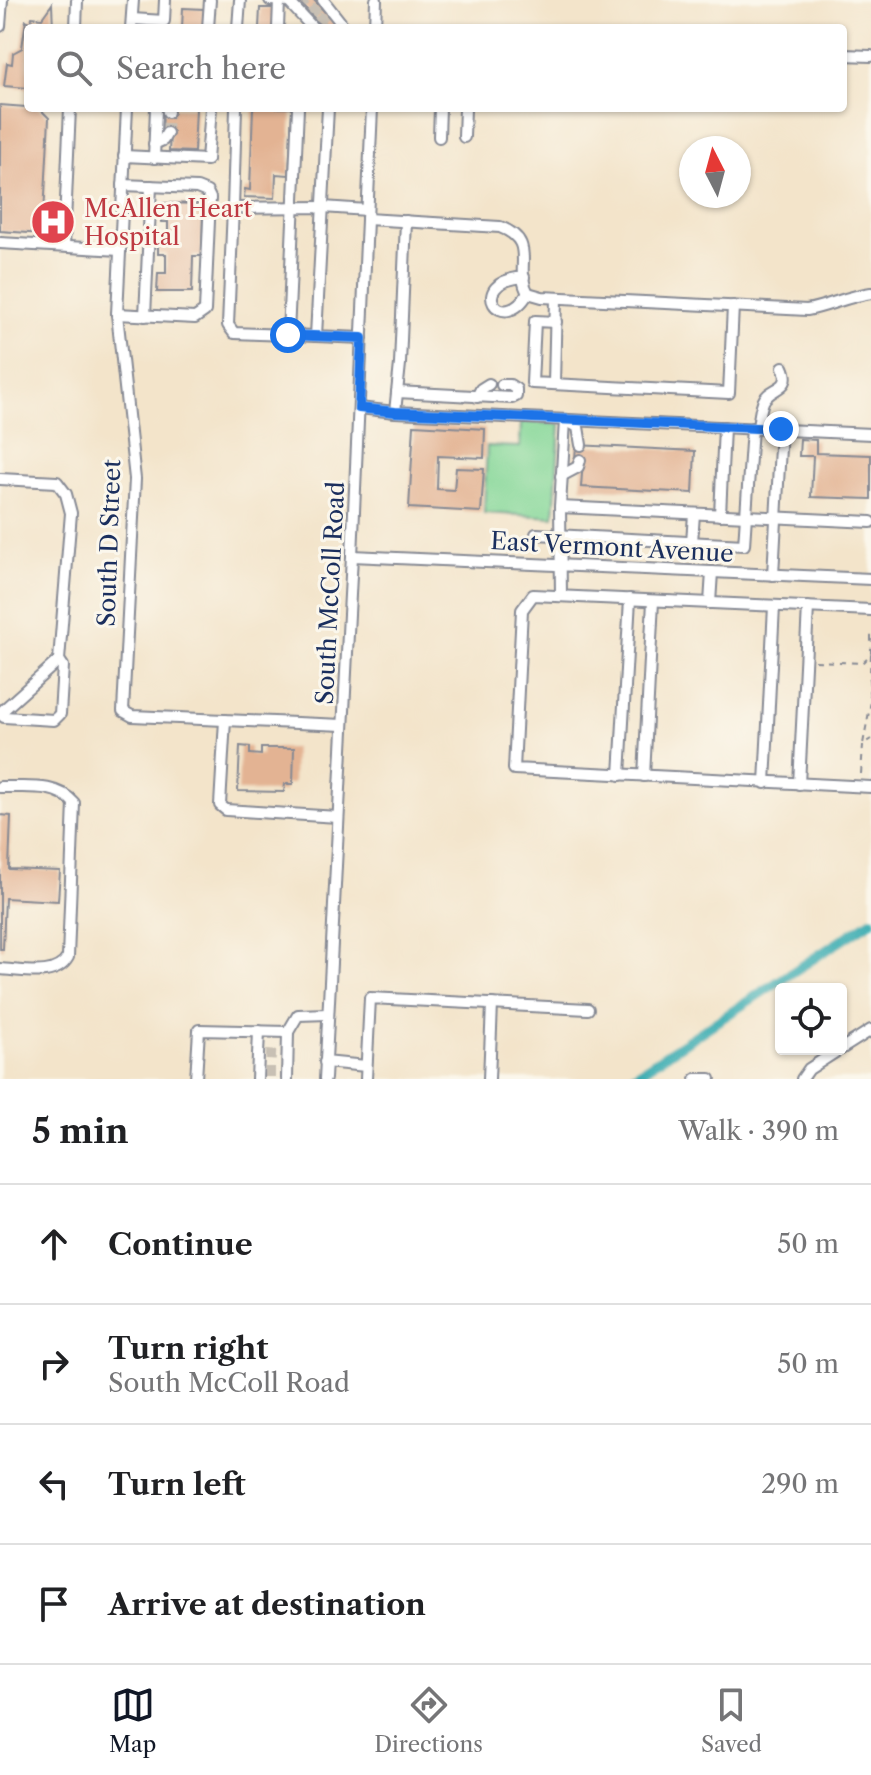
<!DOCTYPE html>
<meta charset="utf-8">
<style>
body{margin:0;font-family:"Libre Caslon Text",serif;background:#f6f6f6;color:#202124}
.controls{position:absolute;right:24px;bottom:24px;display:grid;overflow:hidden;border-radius:8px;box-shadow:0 2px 6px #0004}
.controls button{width:72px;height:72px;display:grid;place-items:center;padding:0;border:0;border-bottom:2px solid #e0e0e0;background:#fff;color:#202124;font:40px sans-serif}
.compass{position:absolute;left:679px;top:136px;width:72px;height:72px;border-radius:50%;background:#fff;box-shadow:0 2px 6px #0004;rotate:354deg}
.stop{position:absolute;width:24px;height:24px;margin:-18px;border:6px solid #1a73e8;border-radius:50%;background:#fff}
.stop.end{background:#1a73e8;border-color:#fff;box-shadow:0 2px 8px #0008}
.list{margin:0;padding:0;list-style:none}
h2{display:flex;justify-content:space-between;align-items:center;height:104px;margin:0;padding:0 32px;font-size:34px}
h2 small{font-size:26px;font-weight:400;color:#757577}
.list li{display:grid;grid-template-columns:52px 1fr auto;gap:24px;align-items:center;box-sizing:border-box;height:120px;padding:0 32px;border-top:2px solid #e0e0e0}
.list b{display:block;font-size:30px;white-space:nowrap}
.list p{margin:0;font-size:26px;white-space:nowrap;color:#757577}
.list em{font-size:26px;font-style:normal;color:#757577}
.icon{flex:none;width:44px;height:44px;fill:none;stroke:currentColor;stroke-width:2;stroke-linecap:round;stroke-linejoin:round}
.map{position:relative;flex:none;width:871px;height:1079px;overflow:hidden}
.search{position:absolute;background:#fff;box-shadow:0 2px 6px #0004;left:24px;right:24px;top:24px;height:88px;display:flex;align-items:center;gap:20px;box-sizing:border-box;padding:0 28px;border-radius:8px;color:#757577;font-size:30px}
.sheet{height:584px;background:#fff}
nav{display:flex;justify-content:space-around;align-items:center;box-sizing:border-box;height:112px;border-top:2px solid #e0e0e0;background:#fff;font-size:22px;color:#757577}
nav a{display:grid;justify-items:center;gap:4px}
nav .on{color:#111827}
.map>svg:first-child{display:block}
.green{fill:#85d798;stroke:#50837b;stroke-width:2}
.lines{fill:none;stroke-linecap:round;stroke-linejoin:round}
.canal{stroke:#39abb1;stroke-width:10}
.building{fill:#e3b393}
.minor-tunnel{stroke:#c8c0b4;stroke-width:10;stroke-dasharray:10 5;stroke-linecap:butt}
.minor-casing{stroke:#878a94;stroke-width:14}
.path{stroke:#878a94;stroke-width:2;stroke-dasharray:6 6;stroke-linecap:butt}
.minor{stroke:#fff;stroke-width:10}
.route{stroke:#1a73e8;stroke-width:10}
.labels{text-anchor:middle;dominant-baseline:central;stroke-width:6;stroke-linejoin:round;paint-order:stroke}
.health-label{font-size:24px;fill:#be3a42;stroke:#fbf7ec;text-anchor:start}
.street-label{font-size:24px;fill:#1b2f5e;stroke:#fbf7ec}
</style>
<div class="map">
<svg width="871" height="1079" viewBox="0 0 871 1079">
<rect width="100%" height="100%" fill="#fbf7ec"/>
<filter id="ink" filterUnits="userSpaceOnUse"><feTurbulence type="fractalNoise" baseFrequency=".0125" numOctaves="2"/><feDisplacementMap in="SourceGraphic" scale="16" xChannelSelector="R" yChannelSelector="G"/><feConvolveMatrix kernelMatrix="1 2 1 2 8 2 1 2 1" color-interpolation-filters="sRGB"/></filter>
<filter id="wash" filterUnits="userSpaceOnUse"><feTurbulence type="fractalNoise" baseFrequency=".006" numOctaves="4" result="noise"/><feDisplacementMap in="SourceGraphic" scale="32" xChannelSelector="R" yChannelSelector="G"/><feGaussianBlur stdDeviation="1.8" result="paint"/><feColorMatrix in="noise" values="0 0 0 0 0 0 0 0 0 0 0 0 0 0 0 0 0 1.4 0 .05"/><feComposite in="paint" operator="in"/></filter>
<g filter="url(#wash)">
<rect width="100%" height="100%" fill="#f3e4ca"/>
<polygon class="green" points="521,422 560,424 554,517 484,513 487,446 520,447"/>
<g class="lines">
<polyline class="canal" points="629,1079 871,921"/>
</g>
<g id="blocks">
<g class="building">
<polygon points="298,0 314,0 339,28 323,28"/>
<polygon points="52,4 53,28 28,28 28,88 4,86 7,63 12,64 13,53 22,48 26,20 31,23 32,17 42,18"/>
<polygon points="183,8 204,9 204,28 182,28"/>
<polygon points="260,8 274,8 273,28 259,28"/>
<polygon points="0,105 39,108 49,118 43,234 0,231"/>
<polygon points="172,108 196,108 194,152 169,151 170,133 162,133 163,112"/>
<polygon points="253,108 292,108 289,175 276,174 275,198 244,197 245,189 250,190"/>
<polygon points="161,203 203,204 202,256 193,256 192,292 157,292 158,273 166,273 166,254 158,254 158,241 168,242 168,222 161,222"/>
<polygon points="414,425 485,429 484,458 438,456 437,489 454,490 456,468 484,469 481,512 409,508"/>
<polygon points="800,439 816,440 816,453 871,455 871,499 811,497 813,456 799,456"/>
<polygon points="576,445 695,451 693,493 581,487 583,460 575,460"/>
<polygon points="240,746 250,747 250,754 261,755 261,748 294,748 293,784 285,784 284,792 238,791"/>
<polygon points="0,815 11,816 9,869 60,871 58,901 5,898 3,949 0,949"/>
</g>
</g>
</g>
<g filter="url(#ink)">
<use href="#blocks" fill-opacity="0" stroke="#878a94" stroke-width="2"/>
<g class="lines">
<g class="minor-tunnel">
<polyline points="302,4 306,0"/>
<polyline points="311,14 319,5"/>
<polyline points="318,22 326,13"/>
<polyline points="167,133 168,112"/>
<polyline points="266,1055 282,1056"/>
<polyline points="265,1072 281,1072"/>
</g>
<g class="minor-casing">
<g id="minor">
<polyline points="270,0 288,1 313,28"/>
<polyline points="323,0 345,28"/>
<polyline points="132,19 164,21 165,0"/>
<polyline points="0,26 2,0"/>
<polyline points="76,28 77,0"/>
<polyline points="131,28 133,0"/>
<polyline points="208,28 210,0"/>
<polyline points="238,28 240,0"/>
<polyline points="278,28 279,1"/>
<polyline points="375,28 376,0"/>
<polyline points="843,55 871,56"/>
<polyline points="127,108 117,314 135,479 123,711 132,716 343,725"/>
<polyline points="167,108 168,112"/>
<polyline points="236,108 233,208 323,207 367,210"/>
<polyline points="328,108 316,336 362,338"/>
<polyline points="439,137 440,108"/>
<polyline points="464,137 465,108"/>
<polyline points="154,144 163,140 167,133"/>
<polyline points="124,156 207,160 211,108"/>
<polyline points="154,158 156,108"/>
<polyline points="233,208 228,325 234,333 316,336"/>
<path d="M367,219L500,227C539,242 513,268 528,293"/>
<polyline points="0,243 120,250"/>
<polyline points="64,246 70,108"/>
<path d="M524,277C464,282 502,338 528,293"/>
<path d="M528,293L542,297L807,310C829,306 848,296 871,293"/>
<polyline points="117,314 195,318 205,311 210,198 207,192 197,188 123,185"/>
<polyline points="145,316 151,186"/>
<polyline points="556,322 535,321 532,383 729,393 733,306"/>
<polyline points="288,335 298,108"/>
<polyline points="554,384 556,298"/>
<polyline points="397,392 512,398 516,396 516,389 510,385 502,385"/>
<polyline points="477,397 481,389 489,384"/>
<polyline points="359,408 395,412 871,434"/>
<polyline points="395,412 400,364 406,221"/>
<polyline points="567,421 578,427 581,445"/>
<path d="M758,428C759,420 760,410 763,402C769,386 794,391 783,367"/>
<polyline points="561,476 578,467 580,460"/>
<polyline points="0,479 57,482 66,494 71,513 59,660 63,666 60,714 54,720 4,717 0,713"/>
<polyline points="560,507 871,522"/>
<polyline points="720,515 724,427"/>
<polyline points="536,534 744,545 752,428"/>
<polyline points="692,542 694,514"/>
<polyline points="352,556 871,579"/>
<polyline points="773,575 781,429"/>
<polyline points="561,595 560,507 565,420"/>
<polyline points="710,603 712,572"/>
<polyline points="871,610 533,595 522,610 514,769 871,787"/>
<polyline points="0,713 59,660"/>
<polyline points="225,720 220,805 226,810 338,817"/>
<polyline points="620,775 630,599"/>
<polyline points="644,776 653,601"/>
<polyline points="765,783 774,606"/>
<polyline points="799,784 808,607"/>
<path d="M0,787C25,788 56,782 74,803L68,957C56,979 22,970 0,969"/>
<polyline points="841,1049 871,1030"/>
<polyline points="325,1062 366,1066"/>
<polyline points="196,1079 199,1030 288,1032"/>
<polyline points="257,1079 259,1031"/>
<polyline points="287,1079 288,1032 298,1015 328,1014"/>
<polyline points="325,1079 352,556 372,108"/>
<polyline points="366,1079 370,998 588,1009"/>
<polyline points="489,1079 492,1004"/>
<polyline points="696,1079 710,1079"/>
<polyline points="802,1079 809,1069 840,1049"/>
</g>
</g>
<g class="path">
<polyline points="871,654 869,691 871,701 863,744 871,739"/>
<polyline points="815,661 862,663 871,654 871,633"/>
<polyline points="861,774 863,745"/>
</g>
<use href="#minor" class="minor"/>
</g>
</g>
<g class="lines" filter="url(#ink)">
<polyline class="route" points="288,335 362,338 359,408 395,412 781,429"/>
</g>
<defs>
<g id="hospital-disc" transform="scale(2.3)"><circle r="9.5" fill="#e0444e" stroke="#fbf7ec"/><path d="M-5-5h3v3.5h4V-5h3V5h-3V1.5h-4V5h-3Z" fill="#fff"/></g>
</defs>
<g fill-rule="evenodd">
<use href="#hospital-disc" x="53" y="222"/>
</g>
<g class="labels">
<g class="health-label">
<text x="84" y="208">McAllen Heart<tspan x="84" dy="28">Hospital</tspan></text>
</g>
<g class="street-label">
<text transform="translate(109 543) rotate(-88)">South D Street</text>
<text transform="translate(612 547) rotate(3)">East Vermont Avenue</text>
<text transform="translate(330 593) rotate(-87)">South McColl Road</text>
</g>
</g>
</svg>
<div class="controls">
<button><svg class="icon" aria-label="locate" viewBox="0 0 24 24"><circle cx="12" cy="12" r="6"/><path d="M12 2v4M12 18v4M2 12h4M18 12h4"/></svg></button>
</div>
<svg class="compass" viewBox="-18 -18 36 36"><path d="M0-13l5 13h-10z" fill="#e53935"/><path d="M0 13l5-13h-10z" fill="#757577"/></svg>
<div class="stop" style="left:288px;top:335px"></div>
<div class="stop end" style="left:781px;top:429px"></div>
<div class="search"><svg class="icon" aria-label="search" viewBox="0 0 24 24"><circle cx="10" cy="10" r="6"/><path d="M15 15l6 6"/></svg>Search here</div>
</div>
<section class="sheet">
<h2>5 min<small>Walk · 390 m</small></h2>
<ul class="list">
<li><svg class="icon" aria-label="ahead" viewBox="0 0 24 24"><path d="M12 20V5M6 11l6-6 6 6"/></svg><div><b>Continue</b></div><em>50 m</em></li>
<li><svg class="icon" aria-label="right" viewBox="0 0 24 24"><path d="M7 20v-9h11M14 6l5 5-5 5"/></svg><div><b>Turn right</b><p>South McColl Road</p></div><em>50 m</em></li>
<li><svg class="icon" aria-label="left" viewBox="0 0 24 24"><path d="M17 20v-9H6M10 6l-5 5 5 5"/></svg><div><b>Turn left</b></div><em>290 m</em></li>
<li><svg class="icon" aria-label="arrive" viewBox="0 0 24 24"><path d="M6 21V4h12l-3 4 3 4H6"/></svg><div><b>Arrive at destination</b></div></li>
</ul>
</section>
<nav>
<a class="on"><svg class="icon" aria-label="map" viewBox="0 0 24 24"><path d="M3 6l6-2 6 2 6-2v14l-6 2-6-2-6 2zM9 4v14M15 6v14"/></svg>Map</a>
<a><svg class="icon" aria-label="directions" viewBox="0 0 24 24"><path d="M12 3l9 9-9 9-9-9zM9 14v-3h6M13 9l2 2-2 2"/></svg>Directions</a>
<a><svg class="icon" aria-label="saved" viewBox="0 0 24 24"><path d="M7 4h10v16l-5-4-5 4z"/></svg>Saved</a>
</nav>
